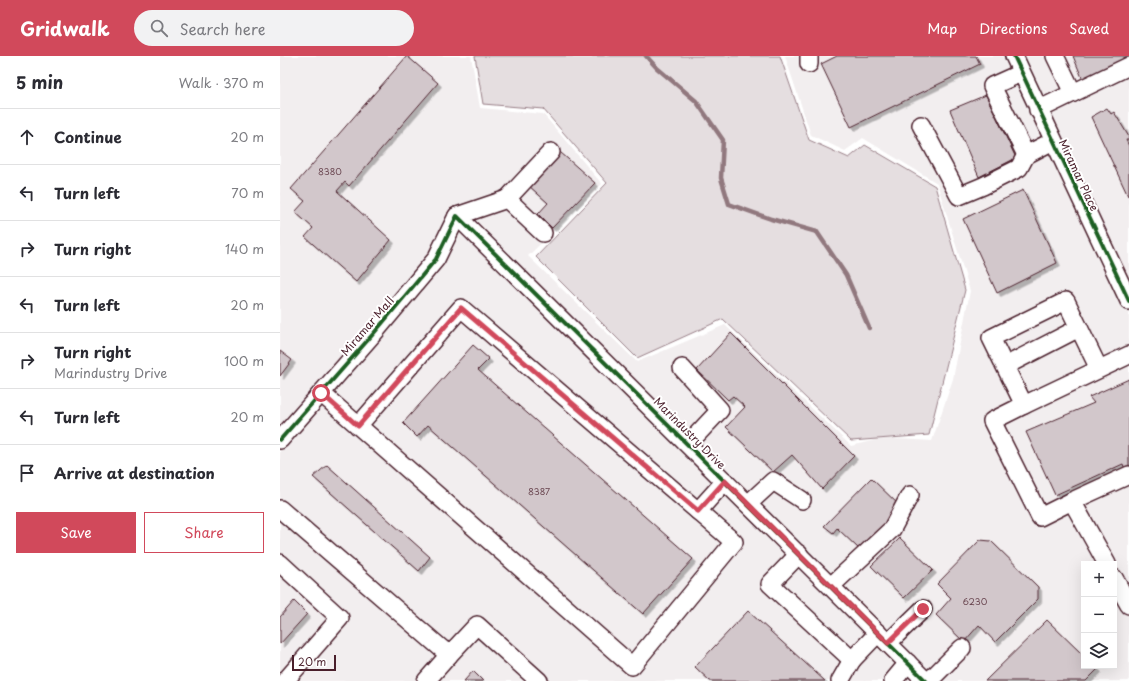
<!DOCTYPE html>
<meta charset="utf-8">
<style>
body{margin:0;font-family:"Playpen Sans",sans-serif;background:#f2f2f3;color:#2b2b33}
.controls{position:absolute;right:12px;bottom:12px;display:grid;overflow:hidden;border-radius:0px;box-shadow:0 4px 16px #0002}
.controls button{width:36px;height:36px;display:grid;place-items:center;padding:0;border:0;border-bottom:1px solid #e1e1e2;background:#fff;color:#2b2b33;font:20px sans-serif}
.scale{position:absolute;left:12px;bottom:10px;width:44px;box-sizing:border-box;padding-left:4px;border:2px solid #4a1f2b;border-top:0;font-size:11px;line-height:14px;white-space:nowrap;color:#4a1f2b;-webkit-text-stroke:3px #fff;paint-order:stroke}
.stop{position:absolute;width:12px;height:12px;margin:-9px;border:3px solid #d1495b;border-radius:50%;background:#fff}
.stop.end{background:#d1495b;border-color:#fff;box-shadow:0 1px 4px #0008}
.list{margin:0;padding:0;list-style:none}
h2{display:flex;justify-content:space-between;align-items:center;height:52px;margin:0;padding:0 16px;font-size:17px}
h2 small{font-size:13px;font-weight:400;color:#7c7c81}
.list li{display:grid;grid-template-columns:26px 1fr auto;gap:12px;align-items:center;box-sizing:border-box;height:56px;padding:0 16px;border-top:1px solid #e1e1e2}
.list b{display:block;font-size:15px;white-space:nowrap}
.list p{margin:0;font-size:13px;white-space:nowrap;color:#7c7c81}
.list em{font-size:13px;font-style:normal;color:#7c7c81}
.actions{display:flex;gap:8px;padding:12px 16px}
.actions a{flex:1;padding:9px 0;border:1px solid #d1495b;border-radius:0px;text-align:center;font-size:14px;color:#d1495b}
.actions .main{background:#d1495b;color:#fff}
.icon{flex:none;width:22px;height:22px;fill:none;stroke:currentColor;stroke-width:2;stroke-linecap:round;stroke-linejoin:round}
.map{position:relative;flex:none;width:849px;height:625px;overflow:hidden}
header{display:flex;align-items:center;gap:24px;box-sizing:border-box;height:56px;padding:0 20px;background:#d1495b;color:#fff}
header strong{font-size:19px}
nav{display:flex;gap:22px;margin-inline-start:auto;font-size:14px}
.search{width:280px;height:36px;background:#f2f2f3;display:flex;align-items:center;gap:10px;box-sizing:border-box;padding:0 14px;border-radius:22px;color:#7c7c81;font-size:15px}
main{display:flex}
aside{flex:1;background:#fff}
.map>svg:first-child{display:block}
.built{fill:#f2eeef;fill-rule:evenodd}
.green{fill:#e5dee0;stroke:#987e86}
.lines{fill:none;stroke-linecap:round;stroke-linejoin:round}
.stream{stroke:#91787e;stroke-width:4.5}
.building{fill:#d2c7cb;stroke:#4a1f2b;filter:url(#shadow)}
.minor-casing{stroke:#4a1f2b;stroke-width:20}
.minor{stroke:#fff;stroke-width:17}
.cycleway-casing{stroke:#fff;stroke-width:6}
.cycleway{stroke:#1b5e20;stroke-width:4}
.route{stroke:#d1495b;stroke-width:5}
.labels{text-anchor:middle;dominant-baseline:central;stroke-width:4;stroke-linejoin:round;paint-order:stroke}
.number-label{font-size:9px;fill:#6c4953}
.street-label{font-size:11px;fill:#4a1f2b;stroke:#fff}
</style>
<header>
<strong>Gridwalk</strong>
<div class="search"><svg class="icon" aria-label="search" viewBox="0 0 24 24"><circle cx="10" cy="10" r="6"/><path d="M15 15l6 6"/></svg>Search here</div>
<nav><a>Map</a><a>Directions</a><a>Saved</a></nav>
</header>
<main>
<aside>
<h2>5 min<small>Walk · 370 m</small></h2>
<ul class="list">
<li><svg class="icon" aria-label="ahead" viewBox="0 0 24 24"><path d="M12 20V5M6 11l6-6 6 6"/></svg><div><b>Continue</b></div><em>20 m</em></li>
<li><svg class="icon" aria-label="left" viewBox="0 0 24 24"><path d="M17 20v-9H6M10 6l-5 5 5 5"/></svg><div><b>Turn left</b></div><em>70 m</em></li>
<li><svg class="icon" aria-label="right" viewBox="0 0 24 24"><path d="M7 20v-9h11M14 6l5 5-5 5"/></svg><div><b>Turn right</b></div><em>140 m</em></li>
<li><svg class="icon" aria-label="left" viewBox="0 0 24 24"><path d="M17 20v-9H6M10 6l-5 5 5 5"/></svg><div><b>Turn left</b></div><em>20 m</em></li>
<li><svg class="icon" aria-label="right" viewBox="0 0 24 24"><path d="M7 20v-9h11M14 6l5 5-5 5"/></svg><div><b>Turn right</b><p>Marindustry Drive</p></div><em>100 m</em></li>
<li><svg class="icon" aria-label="left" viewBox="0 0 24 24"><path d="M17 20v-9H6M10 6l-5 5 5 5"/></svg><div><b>Turn left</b></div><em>20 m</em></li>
<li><svg class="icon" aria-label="arrive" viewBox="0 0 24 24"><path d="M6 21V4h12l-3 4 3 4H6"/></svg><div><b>Arrive at destination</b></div></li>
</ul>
<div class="actions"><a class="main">Save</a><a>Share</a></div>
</aside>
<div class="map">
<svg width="849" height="625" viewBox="0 0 849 625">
<defs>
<filter id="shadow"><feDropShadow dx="3.5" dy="3.5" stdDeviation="0" flood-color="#0004"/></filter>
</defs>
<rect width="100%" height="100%" fill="#fff"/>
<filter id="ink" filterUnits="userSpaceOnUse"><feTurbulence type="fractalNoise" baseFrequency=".025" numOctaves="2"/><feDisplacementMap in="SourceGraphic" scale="8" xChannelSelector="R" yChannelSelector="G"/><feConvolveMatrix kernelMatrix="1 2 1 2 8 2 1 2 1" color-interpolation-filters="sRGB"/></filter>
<g filter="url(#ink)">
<path class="built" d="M0,0H191L200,52L263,58L322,128L248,200L357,306L445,269L571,390L603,382L652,385L673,323L690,235L657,127L583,82L565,95L531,79L505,0H849V625H0ZM804,508H834V610H804Z"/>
<polygon class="green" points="195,0 500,0 529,84 569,102 585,89 655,130 685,234 649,379 571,385 443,263 357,302 256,201 327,127 263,53 203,48"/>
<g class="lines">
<polyline class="stream" points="366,0 377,12 416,45 443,84 441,122 449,148 491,163 537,176 566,219 589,272"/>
</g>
<g class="building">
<polygon points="127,0 158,27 69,130 65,126 57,135 111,184 76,226 25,181 33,172 15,156 25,145 11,133"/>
<polygon points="557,0 696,0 700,8 571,71 541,8"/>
<polygon points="793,0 849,0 849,3 803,24"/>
<polygon points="706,39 736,102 699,121 670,54"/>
<polygon points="827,52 831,58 834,56 849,81 849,84 846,84 849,90 849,139 848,140 811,61"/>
<polygon points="280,96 315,127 272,172 258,158 268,147 248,129"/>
<polygon points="743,134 777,207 717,237 683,163"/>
<polygon points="451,277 574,400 542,433 512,399 493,416 446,371 465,351 453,340 448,344 417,314"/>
<polygon points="193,289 209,303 198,314 413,503 363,558 148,369 137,381 123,367"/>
<polygon points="0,295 12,304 0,320"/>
<polygon points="849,323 849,411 845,413 843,408 775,439 746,376 814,347 809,341"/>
<polygon points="47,409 150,501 139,515 33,421"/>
<polygon points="591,422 621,451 579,493 557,472 553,477 544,470"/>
<polygon points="620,482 653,514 624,542 591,510"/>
<polygon points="700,484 711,485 758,531 758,543 715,586 699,569 684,586 656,559 671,542 657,528"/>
<polygon points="14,545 27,558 0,588 0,561"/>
<polygon points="468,555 545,625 430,625 415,611"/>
<polygon points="767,564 804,600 804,610 815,610 818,613 806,625 705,625"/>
<polygon points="193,615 203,625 184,625"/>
</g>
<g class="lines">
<g class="minor-casing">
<g id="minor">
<polyline points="734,0 849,245"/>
<polyline points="529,8 529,0"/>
<polyline points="741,17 712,30 746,99 773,85"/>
<polyline points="793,37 849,10"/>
<polyline points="758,54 793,37 775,0"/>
<polyline points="641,69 679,140 703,130 739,112 746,99"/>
<polyline points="227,143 271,96"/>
<polyline points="177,160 646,625"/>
<polyline points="177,160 227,143 263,177"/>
<polyline points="725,310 799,272"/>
<polyline points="402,312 440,354 408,388"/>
<polyline points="819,313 786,245 711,282 744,349 849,299"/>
<polyline points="41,337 352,610 454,486 181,252 78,370"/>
<polyline points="744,349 712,365 760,461 792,445"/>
<polyline points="0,384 94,277 156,203 177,160"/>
<polyline points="468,448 493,425 522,444"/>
<polyline points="0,453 169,599 197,569 259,625"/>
<polyline points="418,455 445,425"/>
<polyline points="519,498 490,528 572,604 598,577"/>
<polyline points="0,507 60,562 5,625"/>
<polyline points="827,508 792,445 849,419"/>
<polyline points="834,522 849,549"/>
<polyline points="551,530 612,473 630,439"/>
<polyline points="608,587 643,553"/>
<polyline points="146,625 169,599"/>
<polyline points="560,625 572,604"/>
<polyline points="613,625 628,607"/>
<polyline points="649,625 682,592"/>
</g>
</g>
<use href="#minor" class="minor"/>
<g class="cycleway-casing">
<g id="cycleway">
<polyline points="734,0 849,245"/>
<polyline points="0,384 94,277 156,203 177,160 646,625"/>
</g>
</g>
<use href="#cycleway" class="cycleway"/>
</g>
</g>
<g class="lines" filter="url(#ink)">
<polyline class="route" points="41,337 78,370 181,252 418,455 445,425 608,587 643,553"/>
</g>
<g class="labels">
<g class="number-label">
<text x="50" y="115">8380</text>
<text x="259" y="435">8387</text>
<text x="695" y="545">6230</text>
</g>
<g class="street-label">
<text transform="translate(799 119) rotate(65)">Miramar Place</text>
<text transform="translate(87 270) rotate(-49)">Miramar Mall</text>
<text transform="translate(410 377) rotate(45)">Marindustry Drive</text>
</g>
</g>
</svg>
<div class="controls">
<button>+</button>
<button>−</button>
<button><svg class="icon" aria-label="layers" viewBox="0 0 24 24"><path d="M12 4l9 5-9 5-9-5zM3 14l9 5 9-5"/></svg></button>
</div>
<div class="scale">20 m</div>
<div class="stop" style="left:41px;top:337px"></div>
<div class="stop end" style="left:643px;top:553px"></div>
</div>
</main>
